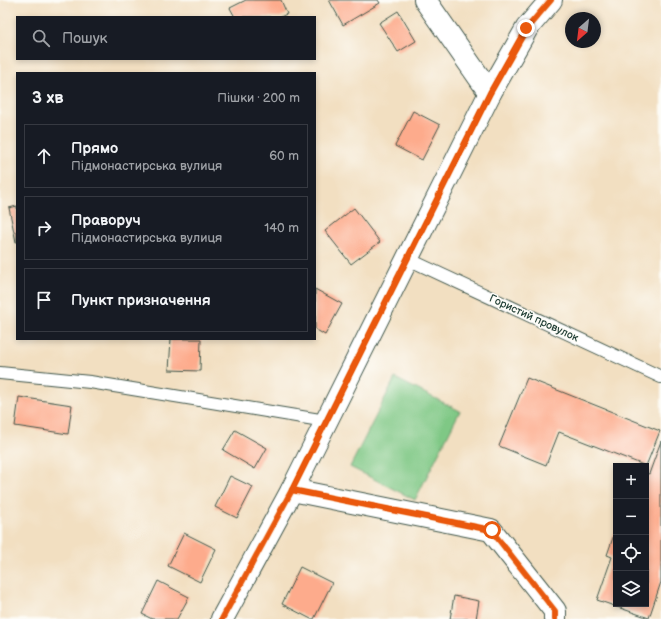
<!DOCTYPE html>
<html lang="uk">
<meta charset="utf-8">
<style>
body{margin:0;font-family:"Balsamiq Sans",sans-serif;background:#20242c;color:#f1f3f6}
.controls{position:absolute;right:12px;bottom:12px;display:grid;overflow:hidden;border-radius:0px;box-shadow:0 2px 6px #0003}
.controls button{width:36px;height:36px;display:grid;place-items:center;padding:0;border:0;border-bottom:1px solid #363941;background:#171b24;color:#f1f3f6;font:20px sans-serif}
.compass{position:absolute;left:565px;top:12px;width:36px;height:36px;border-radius:50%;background:#171b24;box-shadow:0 2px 6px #0003;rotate:208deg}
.stop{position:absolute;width:12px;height:12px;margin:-9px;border:3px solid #ea580c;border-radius:50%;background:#fff}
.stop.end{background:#ea580c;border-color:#fff;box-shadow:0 1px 4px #0008}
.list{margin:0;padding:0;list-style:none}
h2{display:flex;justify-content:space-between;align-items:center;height:52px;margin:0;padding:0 16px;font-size:17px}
h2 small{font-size:13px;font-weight:400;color:#9ea1a6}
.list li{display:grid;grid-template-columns:26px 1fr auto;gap:12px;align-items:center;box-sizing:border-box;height:64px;margin:0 8px 8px;padding:0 8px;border:1px solid #363941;border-radius:0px}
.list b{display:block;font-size:15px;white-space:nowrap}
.list p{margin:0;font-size:13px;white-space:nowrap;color:#9ea1a6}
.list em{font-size:13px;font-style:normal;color:#9ea1a6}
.icon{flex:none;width:22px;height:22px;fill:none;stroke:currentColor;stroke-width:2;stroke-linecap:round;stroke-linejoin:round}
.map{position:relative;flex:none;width:661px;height:619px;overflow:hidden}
.search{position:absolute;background:#171b24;box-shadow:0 2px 6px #0003;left:16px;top:16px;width:300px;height:44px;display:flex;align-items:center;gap:10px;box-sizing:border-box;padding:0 14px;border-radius:0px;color:#9ea1a6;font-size:15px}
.panel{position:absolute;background:#171b24;box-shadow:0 2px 6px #0003;left:16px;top:72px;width:300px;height:268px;border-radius:0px}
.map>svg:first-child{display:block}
.green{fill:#7fc885;stroke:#4f825c}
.building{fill:#fdab8c}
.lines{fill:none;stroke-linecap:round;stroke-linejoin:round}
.service-casing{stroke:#3f5549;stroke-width:14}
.minor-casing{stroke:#3f5549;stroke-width:24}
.tertiary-casing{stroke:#3f5549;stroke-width:24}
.service{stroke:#fff;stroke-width:12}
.minor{stroke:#fff;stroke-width:22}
.tertiary{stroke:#fff;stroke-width:22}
.cycleway-casing{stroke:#fdfcf7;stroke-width:8}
.cycleway{stroke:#e8590c;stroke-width:6}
.route{stroke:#ea580c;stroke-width:5}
.labels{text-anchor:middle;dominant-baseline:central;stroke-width:3;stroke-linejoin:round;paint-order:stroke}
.street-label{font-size:11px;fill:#1f3d34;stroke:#fdfcf7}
</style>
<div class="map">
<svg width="661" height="619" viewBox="0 0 661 619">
<rect width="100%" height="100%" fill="#fdfcf7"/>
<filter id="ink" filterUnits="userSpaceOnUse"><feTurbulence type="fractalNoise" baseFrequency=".025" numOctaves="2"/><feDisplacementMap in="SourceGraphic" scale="8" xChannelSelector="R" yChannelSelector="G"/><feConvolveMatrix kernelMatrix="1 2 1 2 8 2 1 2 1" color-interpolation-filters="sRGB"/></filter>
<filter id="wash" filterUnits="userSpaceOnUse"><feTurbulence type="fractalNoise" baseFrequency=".012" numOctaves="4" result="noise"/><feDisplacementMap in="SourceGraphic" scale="16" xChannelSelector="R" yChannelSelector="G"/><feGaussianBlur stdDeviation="0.9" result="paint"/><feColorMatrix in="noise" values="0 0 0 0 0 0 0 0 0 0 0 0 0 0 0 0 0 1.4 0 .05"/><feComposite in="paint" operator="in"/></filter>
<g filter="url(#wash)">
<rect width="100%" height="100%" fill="#f2dfc1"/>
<polygon class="green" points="395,378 460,411 415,500 350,467"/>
<g id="blocks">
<g class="building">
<polygon points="246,0 281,0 287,14 280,17 235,17 230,8"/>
<polygon points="329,0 378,0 380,3 343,25"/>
<polygon points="398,11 416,41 398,52 379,23"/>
<polygon points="413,111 440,125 422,160 395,146"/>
<polygon points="17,206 17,242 16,242 9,208"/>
<polygon points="354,208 380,242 351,264 325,231"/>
<polygon points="315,289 342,304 325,335 315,329"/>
<polygon points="171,339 201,339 200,371 169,370"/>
<polygon points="527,378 660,431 646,466 559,432 546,465 499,446"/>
<polygon points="19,397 72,405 68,434 15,426"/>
<polygon points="235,430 267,448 255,469 223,450"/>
<polygon points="661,441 661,582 649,618 597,600 612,557 607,555 616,529 616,604 646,604 646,473 649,474"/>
<polygon points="230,476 253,487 237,518 215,507"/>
<polygon points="184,533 216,549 200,582 168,566"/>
<polygon points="300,567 332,583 314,619 311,619 282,604"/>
<polygon points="158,581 189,597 177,619 152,619 142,614"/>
<polygon points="454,596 479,601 476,619 450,619"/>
</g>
</g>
</g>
<g filter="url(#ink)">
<use href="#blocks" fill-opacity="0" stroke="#3f5549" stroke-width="1"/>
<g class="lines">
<g class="service-casing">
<g id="service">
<polyline points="408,259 661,377"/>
<polyline points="0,373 90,382 326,421"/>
</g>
</g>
<g class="minor-casing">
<g id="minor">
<polyline points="425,0 490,93"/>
<polyline points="292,490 491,530 555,611 555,619"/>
</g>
</g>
<g class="tertiary-casing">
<polyline id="tertiary" points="222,619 292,490 490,93 527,28 551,0"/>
</g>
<use href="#service" class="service"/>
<use href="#minor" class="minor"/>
<use href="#tertiary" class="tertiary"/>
<g class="cycleway-casing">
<g id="cycleway">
<polyline points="292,490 491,530 555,611 555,619"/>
<polyline points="222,619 292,490 490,93 527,28 551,0"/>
</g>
</g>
<use href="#cycleway" class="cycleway"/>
</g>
</g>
<g class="lines" filter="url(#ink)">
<polyline class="route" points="492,530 292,490 490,93 526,28"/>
</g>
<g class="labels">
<g class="street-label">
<text transform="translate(534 318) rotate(25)">Гористий провулок</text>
</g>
</g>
</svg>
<div class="controls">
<button>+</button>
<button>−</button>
<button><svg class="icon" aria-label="locate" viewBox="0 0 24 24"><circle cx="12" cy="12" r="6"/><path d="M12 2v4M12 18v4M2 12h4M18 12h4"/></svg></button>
<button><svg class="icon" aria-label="layers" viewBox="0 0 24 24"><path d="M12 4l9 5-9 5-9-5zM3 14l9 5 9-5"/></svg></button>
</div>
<svg class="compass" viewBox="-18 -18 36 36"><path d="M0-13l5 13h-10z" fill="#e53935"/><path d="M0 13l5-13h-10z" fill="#9ea1a6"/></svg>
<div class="stop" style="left:492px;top:530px"></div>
<div class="stop end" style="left:526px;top:28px"></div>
<div class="search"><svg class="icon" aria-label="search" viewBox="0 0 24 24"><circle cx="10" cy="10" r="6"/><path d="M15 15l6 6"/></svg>Пошук</div>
<section class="panel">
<h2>3 хв<small>Пішки · 200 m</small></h2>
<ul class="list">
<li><svg class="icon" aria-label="ahead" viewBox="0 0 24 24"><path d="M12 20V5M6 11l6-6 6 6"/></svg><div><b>Прямо</b><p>Підмонастирська вулиця</p></div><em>60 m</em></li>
<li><svg class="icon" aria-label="right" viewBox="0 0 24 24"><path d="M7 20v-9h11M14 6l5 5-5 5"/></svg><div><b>Праворуч</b><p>Підмонастирська вулиця</p></div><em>140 m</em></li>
<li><svg class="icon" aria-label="arrive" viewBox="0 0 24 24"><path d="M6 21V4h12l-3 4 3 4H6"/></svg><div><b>Пункт призначення</b></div></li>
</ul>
</section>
</div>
